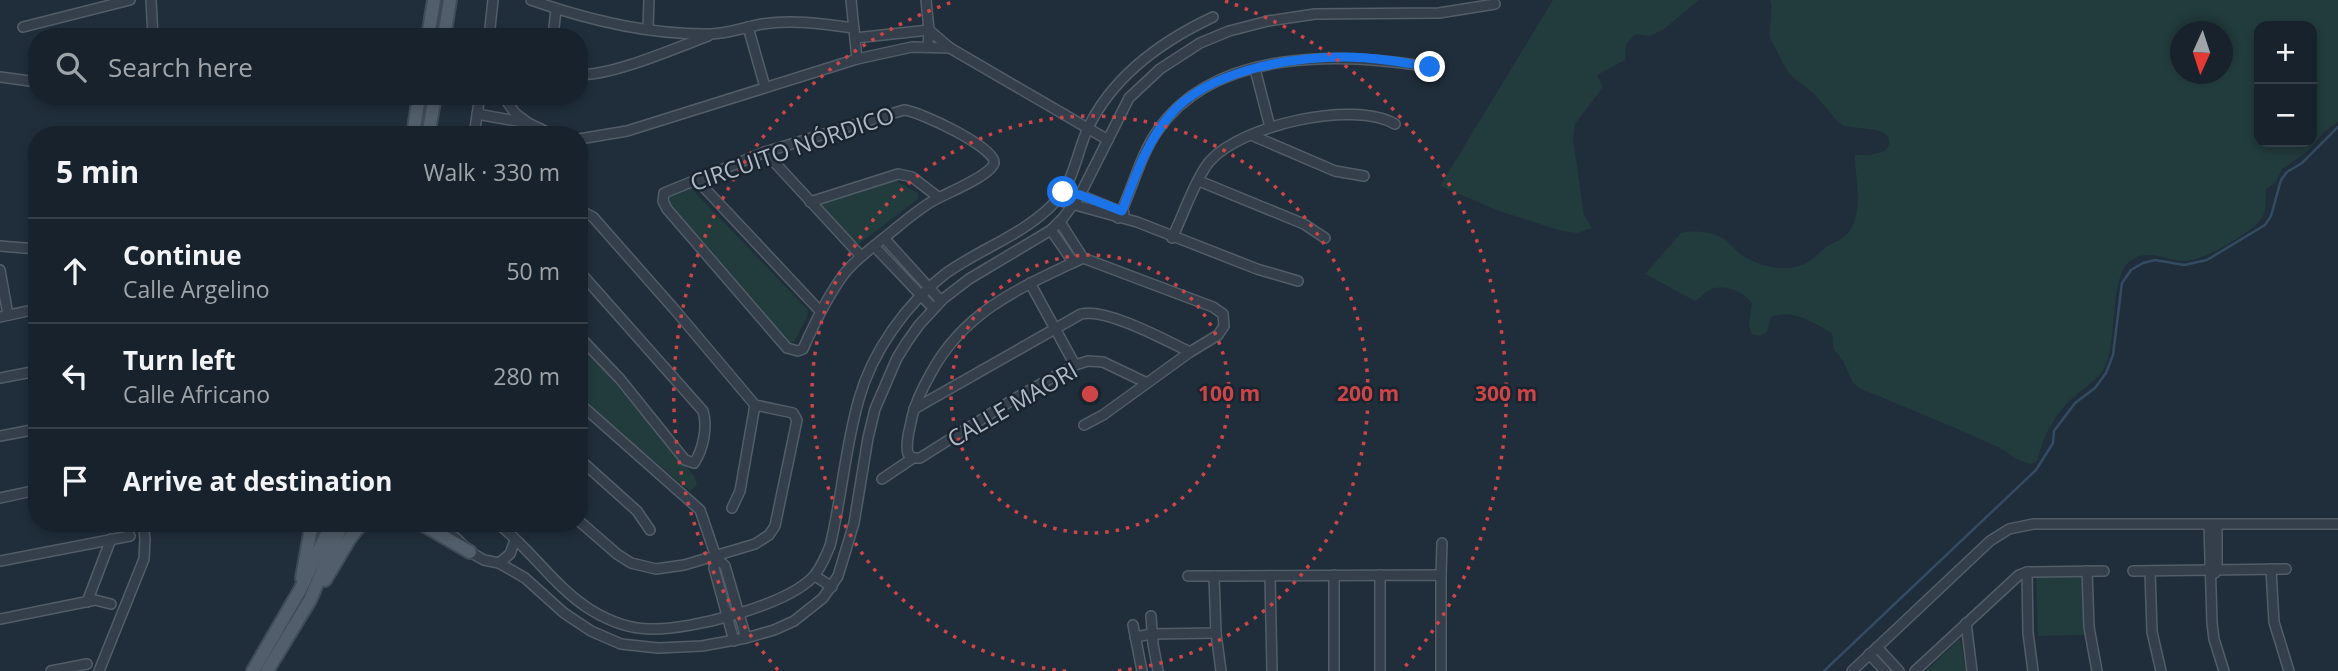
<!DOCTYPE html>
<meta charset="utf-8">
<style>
body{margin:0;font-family:"Open Sans",sans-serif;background:#252f38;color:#f1f3f6}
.controls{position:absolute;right:21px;top:21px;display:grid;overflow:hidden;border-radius:14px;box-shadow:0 4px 10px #0003}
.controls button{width:63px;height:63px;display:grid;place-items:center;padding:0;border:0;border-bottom:2px solid #363f48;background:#18222c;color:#f1f3f6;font:35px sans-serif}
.compass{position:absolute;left:2170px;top:21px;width:63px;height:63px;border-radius:50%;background:#18222c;box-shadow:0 4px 10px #0003;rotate:183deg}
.stop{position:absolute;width:21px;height:21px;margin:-16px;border:5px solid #1a73e8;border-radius:50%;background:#fff}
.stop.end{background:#1a73e8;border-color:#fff;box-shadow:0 2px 7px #0008}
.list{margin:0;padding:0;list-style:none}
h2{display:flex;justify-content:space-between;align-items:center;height:91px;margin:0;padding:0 28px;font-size:30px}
h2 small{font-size:23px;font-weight:400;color:#9fa4a9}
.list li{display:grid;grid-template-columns:46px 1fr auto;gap:21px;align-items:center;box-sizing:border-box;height:105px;padding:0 28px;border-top:2px solid #363f48}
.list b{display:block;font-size:26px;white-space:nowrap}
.list p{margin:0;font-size:23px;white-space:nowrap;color:#9fa4a9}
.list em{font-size:23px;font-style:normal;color:#9fa4a9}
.icon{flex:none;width:38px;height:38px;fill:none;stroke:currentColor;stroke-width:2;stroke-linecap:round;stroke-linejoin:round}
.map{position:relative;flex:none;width:2338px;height:671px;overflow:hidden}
.search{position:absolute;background:#18222c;box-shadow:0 4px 10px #0003;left:28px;top:28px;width:560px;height:77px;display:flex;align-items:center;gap:18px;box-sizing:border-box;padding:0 24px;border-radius:28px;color:#9fa4a9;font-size:26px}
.panel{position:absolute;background:#18222c;box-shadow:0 4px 10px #0003;left:28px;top:126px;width:560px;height:406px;border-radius:28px}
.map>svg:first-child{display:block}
.green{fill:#223b3c;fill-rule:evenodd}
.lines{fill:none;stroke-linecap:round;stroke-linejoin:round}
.stream{stroke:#334b63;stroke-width:2.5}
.minor-casing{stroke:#525d68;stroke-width:12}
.major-casing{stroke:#404b57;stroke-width:16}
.minor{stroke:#343f4b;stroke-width:9}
.major{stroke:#525e6b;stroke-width:12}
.route{stroke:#1a73e8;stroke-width:9}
.ring{fill:none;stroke:#ce4548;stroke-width:3.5;stroke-dasharray:3.5 7}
.labels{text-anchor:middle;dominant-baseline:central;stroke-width:5;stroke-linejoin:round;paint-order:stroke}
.street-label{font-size:23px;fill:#afbac7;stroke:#1a242f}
.centre{fill:#ce4548;stroke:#1a242f;stroke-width:3.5}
.ring-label{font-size:21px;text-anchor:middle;font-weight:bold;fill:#ce4548;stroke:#1a242f;stroke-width:5;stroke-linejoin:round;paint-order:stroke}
</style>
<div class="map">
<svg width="2338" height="671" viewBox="0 0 2338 671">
<rect width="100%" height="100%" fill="#202e3b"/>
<g class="green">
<polygon points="1553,0 1699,0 1664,29 1650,36 1635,34 1626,45 1625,60 1597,75 1603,87 1575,124 1573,139 1584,215 1592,228 1577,233 1562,231 1499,211 1440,186"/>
<path d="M1770,0H2338V122L2324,132L2308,151L2282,169L2275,183L2266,189C2265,198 2267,208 2263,216C2256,231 2204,260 2186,261C2166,261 2148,247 2129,262C2109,280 2118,341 2105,366C2099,379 2086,387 2075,396C2057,411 2042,437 2038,460L2031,464L2016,459L2004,450L1967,433L1859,388L1853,383L1843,361L1833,348L1832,333C1814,323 1792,308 1771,317L1767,332L1760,336L1752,334L1749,326L1752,303C1744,292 1724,283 1709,290C1705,292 1700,298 1695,301L1645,274L1681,233C1694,230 1711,232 1723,238C1729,242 1733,248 1739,253C1756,266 1784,273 1804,264C1813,260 1818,253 1825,248C1831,243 1839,241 1844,237C1866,217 1855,180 1855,155H1870L1885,151L1889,145V138L1883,132L1875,130L1844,126L1838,122L1814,94L1789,74L1770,38C1768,25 1774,11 1770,0ZM2312,26V142H2259V26ZM2180,32H2222V74H2180Z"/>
<polygon points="894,180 918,193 918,199 859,244 854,244 823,207 823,202"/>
<polygon points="691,188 808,310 808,315 794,342 787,343 667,205 666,200 669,193"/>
<polygon points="579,341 695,477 697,485 690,491 579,398"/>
<polygon points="2085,573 2087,635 2038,636 2036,575"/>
<polygon points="1960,639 1966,671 1926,671"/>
</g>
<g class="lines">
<polyline class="stream" points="1824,671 2036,470 2053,443 2054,431 2075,403 2095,388 2106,373 2113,355 2122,283 2131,270 2143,263 2155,260 2184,265 2207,260 2265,225 2271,216 2281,180 2287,172 2302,163 2338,127"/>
<g class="minor-casing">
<g id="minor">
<polyline points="151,0 153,37"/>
<path d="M531,0C588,20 649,35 710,34C727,34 746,27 762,24C792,19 825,24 854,28"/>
<polyline points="851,0 857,59"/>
<polyline points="926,0 929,30 928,47"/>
<polyline points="23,27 130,0"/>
<polyline points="748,27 765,87"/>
<polyline points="648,29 649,0"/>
<polyline points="929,30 950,48 1108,140"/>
<polyline points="489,37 493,0"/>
<polyline points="553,37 556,9"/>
<polyline points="855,38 929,30"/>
<polyline points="1255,69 1270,127"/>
<path d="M579,74C607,78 678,47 708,36"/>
<polyline points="0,77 37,82"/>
<polyline points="503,96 515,113 527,122"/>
<path d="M904,110C919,111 997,148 994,163C991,176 944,194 931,202C913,213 897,228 880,241C867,252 855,260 844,274C827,297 815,322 803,349L798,351L787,348L667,209L663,201L664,193L765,152Z"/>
<polyline points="477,114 528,123 553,135"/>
<polyline points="474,135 480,96"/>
<polyline points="1251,135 1335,171 1364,176"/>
<polyline points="579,139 627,131 857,59 912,47 950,48"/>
<polyline points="765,152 860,255"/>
<polyline points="696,179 820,311"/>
<polyline points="1199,181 1304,224 1325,238"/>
<polyline points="1063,192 1080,195 1124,213"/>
<polyline points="1057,200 1137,222 1257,269 1298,281"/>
<polyline points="810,202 898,174 912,177 938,197"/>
<polyline points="579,213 585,213 593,217 675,310 755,405 793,413 797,420 775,526 769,535 755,544 684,565 656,569 631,563 617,554 579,521"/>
<path d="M1118,218C1133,189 1139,157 1158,130C1215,48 1342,52 1430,67"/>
<polyline points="1060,222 1083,258"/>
<polyline points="1051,230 1073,262"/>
<polyline points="884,238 941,301"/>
<path d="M1172,238C1182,218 1197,175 1210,161C1242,125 1353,100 1395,124"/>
<polyline points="0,246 37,249"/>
<polyline points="874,246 933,308"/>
<polyline points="0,270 8,315"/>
<path d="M579,271L703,411C708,427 703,450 694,463L685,460L620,379L579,336"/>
<polyline points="1030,283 1075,365"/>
<polyline points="0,317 37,309"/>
<polyline points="0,378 37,371"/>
<polyline points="579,403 700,510 716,557 714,568 734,641"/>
<path d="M914,409L1081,314C1107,308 1165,340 1190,352"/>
<polyline points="0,436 37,429"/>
<path d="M913,458L908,454C905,442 910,429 912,417C916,401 923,387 931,373C965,310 1022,287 1083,258L1213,307L1223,314L1224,326L1218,335L1190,352L1103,415L1084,425"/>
<polyline points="579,459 637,511 650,530"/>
<polyline points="882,479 913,458 920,458 1014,399 1075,365 1088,361 1103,362 1147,383"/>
<polyline points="0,498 37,490"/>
<polyline points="732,508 740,491 755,405"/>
<polyline points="437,523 457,539 470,552 484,560 499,563 513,571 525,578 564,613 591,631 621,644 658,648 702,646 746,638 774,630 794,621 823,598 838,576 854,523 868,438 875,409 897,358 907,342 919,325 943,299 969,279 1051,230 1063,218 1080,195 1129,98 1160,69 1200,43 1229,31 1268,21 1315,14 1439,13 1495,4"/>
<path d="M497,523C531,549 554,587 591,610C609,621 630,629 651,629C691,630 783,606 812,578C821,569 825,557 830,546C842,497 845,447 859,399C872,352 906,304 945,274C981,248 1026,234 1056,201C1074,181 1077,152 1088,128C1113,76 1162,41 1213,17"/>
<polyline points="2209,525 2212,623 2214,639 2224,671"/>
<polyline points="716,557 725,566 746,638"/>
<polyline points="0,561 130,536"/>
<polyline points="499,563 510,554 515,540"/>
<polyline points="2271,569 2274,622 2289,671"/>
<polyline points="2087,571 2089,627 2097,671"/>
<polyline points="2133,571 2286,569"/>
<polyline points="2150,571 2152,632 2161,671"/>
<polyline points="2027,572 2028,633 2033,671"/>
<polyline points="2215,573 2217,569 2217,525"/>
<polyline points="1334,575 1334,671"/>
<polyline points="1441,575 1442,543"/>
<polyline points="815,576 832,587"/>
<polyline points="1188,576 1214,576"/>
<polyline points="1270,576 1272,671"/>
<polyline points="87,602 111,539"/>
<polyline points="1151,616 1153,644 1158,671"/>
<polyline points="0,619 95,600 111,604"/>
<polyline points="1966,623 1972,671"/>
<polyline points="1133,625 1142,671"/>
<polyline points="1135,637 1152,634 1216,633"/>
<polyline points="1877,647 1899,671"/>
<polyline points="1869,654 1885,671"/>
<polyline points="51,671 87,664"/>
<polyline points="99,671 144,559 145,539 143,523"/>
<polyline points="1221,671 1216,633 1214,576 1441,575 1441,671"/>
<polyline points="1380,671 1380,575"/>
<polyline points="1852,671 1990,541 2009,529 2033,524 2338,524"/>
<polyline points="1915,671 2019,575 2027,572 2104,571"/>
</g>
</g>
<g class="major-casing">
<g id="major">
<polyline points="428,37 434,0"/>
<polyline points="444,37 450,0"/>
<polyline points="413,135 419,96"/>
<polyline points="428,135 435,96"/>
<polyline points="420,523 470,552"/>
<polyline points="302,578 312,523"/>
<polyline points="325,580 350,538 362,523"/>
<polyline points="253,671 300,590 332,523"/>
<polyline points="267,671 310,600 343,523"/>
</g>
</g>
<use href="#minor" class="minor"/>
<use href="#major" class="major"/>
</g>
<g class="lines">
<path class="route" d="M1063,192L1080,195L1122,211C1135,177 1146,143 1170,115C1207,71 1289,57 1344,57C1373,57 1401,62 1430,67"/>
</g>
<g class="ring">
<circle cx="1090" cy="394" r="139"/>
<path d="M1066 671A278 278 0 1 1 1114 671"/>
<path d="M778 670A416 416 0 0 1 955 1M1225 1A416 416 0 0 1 1402 670"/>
</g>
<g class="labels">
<g class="street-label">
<text transform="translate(792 148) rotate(-19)">CIRCUITO NÓRDICO</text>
<text transform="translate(1012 404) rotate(-30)">CALLE MAORI</text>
</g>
</g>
<circle cx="1090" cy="394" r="10" class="centre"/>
<g class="ring-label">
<text x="1229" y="401">100 m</text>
<text x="1368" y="401">200 m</text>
<text x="1506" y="401">300 m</text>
</g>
</svg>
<div class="controls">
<button>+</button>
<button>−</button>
</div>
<svg class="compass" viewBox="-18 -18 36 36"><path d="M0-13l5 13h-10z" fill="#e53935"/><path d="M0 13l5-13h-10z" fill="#9fa4a9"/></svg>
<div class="stop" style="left:1063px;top:192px"></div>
<div class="stop end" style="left:1430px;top:67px"></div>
<div class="search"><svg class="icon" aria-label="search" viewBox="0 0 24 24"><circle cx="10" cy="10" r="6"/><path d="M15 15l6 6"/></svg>Search here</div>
<section class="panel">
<h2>5 min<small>Walk · 330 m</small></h2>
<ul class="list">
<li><svg class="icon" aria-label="ahead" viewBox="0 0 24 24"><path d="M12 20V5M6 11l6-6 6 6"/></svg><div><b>Continue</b><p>Calle Argelino</p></div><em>50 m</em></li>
<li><svg class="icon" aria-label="left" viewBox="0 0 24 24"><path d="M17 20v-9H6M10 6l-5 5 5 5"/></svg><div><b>Turn left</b><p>Calle Africano</p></div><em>280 m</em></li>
<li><svg class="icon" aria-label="arrive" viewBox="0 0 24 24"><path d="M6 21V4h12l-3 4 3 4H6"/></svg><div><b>Arrive at destination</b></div></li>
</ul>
</section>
</div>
